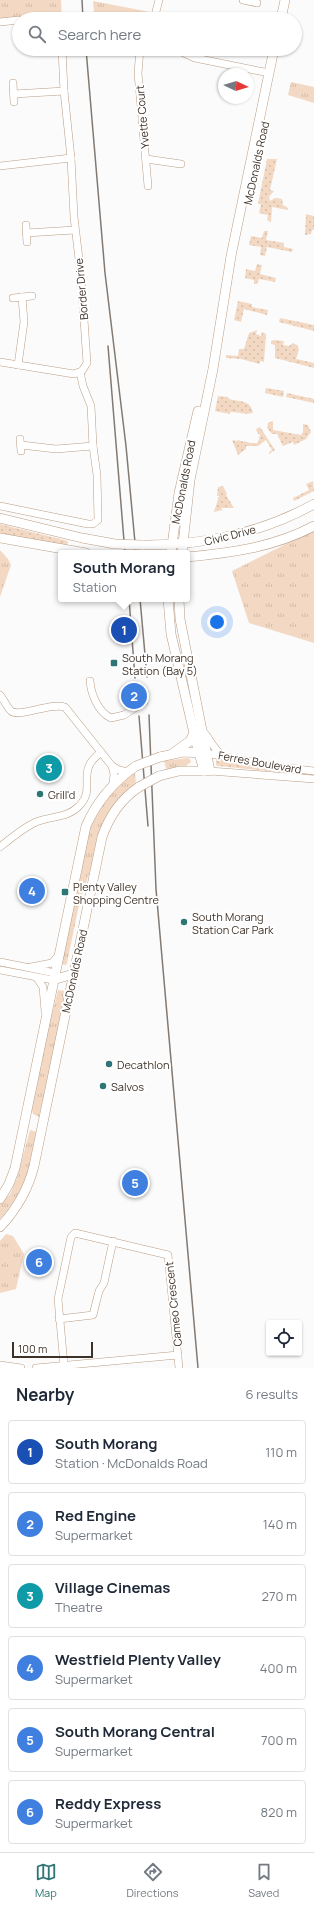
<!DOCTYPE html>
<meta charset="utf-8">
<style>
body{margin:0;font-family:Manrope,sans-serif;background:#f6f6f7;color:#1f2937}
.controls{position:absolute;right:12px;bottom:12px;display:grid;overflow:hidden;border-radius:4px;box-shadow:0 1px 3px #0004}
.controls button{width:36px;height:36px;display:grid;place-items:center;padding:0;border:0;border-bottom:1px solid #e0e1e3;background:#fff;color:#1f2937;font:20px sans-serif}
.compass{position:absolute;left:218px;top:68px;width:36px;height:36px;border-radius:50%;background:#fff;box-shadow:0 1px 3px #0004;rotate:94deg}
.scale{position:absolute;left:12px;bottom:10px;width:81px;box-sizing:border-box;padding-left:4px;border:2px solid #3e3228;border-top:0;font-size:11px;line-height:14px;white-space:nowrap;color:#3e3228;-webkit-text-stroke:3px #fff;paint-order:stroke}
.you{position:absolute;left:217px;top:622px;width:14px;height:14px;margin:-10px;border:3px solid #fff;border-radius:50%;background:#1a73e8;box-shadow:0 0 0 6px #1a73e833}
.badge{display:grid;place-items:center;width:26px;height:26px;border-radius:50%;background:#2d7674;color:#fff;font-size:13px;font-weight:700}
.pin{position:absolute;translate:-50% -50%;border:2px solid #fff;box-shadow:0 1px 4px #0006}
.popup{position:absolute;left:58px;top:550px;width:132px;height:52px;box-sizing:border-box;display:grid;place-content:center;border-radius:4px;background:#fff;filter:drop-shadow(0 1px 3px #0005);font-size:13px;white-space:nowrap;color:#747a83}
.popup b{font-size:15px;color:#1f2937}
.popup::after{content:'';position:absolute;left:50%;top:100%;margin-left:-8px;border:8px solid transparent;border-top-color:#fff}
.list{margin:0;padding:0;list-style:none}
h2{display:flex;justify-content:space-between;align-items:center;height:52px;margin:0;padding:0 16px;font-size:17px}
h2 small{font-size:13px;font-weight:400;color:#747a83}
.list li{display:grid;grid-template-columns:26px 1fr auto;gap:12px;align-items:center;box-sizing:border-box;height:64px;margin:0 8px 8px;padding:0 8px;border:1px solid #e0e1e3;border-radius:4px}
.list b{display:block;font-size:15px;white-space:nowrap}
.list p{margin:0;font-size:13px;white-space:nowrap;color:#747a83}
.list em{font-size:13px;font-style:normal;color:#747a83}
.icon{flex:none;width:22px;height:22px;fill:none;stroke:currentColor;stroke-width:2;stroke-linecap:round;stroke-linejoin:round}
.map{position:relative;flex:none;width:314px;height:1368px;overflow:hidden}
.search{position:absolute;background:#fff;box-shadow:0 1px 3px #0004;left:12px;right:12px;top:12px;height:44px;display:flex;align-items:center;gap:10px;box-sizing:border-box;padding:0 14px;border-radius:22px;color:#747a83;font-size:15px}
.sheet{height:484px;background:#fff}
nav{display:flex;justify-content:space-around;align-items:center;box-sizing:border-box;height:56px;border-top:1px solid #e0e1e3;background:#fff;font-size:11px;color:#747a83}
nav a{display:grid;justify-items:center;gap:2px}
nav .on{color:#2d7674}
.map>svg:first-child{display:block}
.grass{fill:url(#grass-tufts)}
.garden{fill:url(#garden-dots)}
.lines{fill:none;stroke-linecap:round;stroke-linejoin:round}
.minor-casing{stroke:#ba9d84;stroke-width:8}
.major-casing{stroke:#ba9d84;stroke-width:10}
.minor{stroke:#fff;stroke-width:7}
.major{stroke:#fff;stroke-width:9}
.rail{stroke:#817972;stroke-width:1.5}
.major-bridge-casing{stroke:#ba9d84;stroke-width:10;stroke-linecap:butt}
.major-bridge{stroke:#fff;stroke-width:9}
.poi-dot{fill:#2d7674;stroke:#fff;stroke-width:1.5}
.labels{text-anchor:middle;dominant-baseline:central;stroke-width:4;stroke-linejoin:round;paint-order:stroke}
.street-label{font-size:11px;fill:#3e3228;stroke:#fff}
.poi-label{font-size:11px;fill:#3e3228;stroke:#fff;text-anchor:start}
</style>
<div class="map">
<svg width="314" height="1368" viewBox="0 0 314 1368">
<defs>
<pattern id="grass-tufts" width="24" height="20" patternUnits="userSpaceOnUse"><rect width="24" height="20" fill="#f3d9c4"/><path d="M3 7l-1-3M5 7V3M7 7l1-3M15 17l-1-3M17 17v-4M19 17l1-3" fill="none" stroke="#d1bba8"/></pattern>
<pattern id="garden-dots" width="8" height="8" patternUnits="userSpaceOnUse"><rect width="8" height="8" fill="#f3d9c4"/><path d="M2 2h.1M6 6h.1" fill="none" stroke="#d1bba8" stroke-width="1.8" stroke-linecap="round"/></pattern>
</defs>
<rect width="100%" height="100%" fill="#fbfbfb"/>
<g class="grass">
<polygon points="0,0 61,0 62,19 49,15 0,20"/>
<polygon points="93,1 150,12 147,19 128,19 94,12"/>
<polygon points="291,82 314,87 314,103 288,95"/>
<polygon points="314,530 314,643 249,623 232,571"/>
<polygon points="0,550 8,559 11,565 0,597"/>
<polygon points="188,758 190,759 191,762 186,766 167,771 164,761"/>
<polygon points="135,772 136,785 126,794 94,858 79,905 67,963 66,965 61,964 91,822 109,793"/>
<polygon points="58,990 64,991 65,1000 39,1117 33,1114 31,1107 36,1079"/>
<path d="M30,1130L38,1132C31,1168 25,1190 0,1219V1204L10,1194L17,1178Z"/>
<polygon points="6,1234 13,1236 24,1254 16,1289 0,1293 0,1241"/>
</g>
<g class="garden">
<polygon points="267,159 277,159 270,190 274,191 269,197 270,201 275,198 282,199 283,205 288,208 288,210 272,207 271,222 267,220 268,215 259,213 261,204 258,204"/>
<polygon points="306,214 314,216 314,230 312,230 311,234 305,235"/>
<polygon points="264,231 268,231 266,240 284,243 284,247 293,249 292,252 267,247 265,256 260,255 261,247 249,245 251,236 262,238"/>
<polygon points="257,264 262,265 260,274 276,278 275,282 259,279 257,284 254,284 254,280 245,278 246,269 255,271"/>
<polygon points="238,301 252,304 252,307 268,310 267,315 244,309 241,322 234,320"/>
<polygon points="280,318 314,325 314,331 279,322"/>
<polygon points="257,330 256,334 261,336 262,332 266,334 264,362 260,361 260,364 241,359 226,358 226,355 238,356 239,349 244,349 249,333"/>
<polygon points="274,340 284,341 283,345 289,346 293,343 297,345 299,349 296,359 314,363 314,368 275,358 275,345 271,344 271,341"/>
<polygon points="266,388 284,391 283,397 265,393"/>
<polygon points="287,393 314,399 314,403 286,397"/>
<path d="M218,396L228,397L229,399C241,402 251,400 253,413C245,415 238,412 230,412V414L215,411Z"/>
<polygon points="273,421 273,430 301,435 303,432 303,424 308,425 311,432 306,439 294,445 293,442 283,446 277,434 272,434 267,428 268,423"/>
<polygon points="260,427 275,450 269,454 269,452 272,450 266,440 258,446 246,446 246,449 238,455 232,440 237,441 238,440 244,442 244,441 250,443 258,443 260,434 258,434 256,429"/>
<polygon points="313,481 314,491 294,501 293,498 309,490 306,484"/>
<polygon points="223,486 227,494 226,495 234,508 221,508 222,510 214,512 219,496 217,496 218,487"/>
<polygon points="0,524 68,541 67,547 0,535"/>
<polygon points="218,758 312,773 312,775 218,766 216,765 216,759"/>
</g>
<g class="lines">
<g class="minor-casing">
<g id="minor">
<polyline points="243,0 257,3"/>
<polyline points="26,19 48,17 56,19"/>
<polyline points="154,19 159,0"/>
<polyline points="0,22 19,20"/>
<polyline points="140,49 138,73 148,186"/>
<polyline points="175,49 195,58 269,73"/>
<polyline points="13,83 14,102"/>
<polyline points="14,94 64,91"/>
<polyline points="146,159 181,164"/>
<polyline points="0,166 71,158"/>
<polyline points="26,225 27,242"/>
<polyline points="26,233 75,230"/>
<polyline points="13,298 32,296"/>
<polyline points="0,362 74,374 82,371 87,363 81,276 74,217 71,158 64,91 62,49"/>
<polyline points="18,365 24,322 22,297"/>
<polyline points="20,439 21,451"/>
<polyline points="21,445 56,449 93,446"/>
<polyline points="0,506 88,524 93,524 98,520 97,475 93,446 91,406 83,386 80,372"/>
<path d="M90,681C91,694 98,712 111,718L124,715L144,702"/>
<path d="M0,695C4,700 7,707 11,711C20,718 50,702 65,707L112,766L119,770L128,772"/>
<path d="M202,730C210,738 213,749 222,755"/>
<polyline points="206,753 280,767 314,771"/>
<polyline points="112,766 114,774 113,784"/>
<polyline points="210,771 314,779"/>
<path d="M0,847C11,838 23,828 36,822C50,816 68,818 79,806C93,792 83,780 89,766C91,760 97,756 101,752"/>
<polyline points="0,962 55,973"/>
<polyline points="31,967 52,963 58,956"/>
<polyline points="0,970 53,980"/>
<polyline points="37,978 43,987 45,1011"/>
<polyline points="59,1319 93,1315 99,1291 104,1283 113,1241"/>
<polyline points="0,1365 21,1368"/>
<polyline points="64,1365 58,1299 71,1237 75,1233 168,1255 179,1368"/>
<polyline points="36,1368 178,1355"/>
</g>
</g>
<g class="major-casing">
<g id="major">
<polyline points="281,19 285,0"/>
<polyline points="0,518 82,538 115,544"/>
<polyline points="0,538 86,553"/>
<path d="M142,545C201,546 262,533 314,504"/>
<polyline points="171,553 179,493 198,411"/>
<polyline points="182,553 190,480 213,369 231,256 274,49"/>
<path d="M187,557C231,553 275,547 314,526"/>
<polyline points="168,599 171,634 197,746 204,771"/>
<polyline points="173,753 190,741 194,733"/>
<polyline points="160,757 183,752 203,753"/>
<polyline points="159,776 179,771 210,771 180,619 179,599"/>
<polyline points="53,980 73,974"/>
<path d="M0,1199L9,1184L15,1168L86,826C97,801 113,782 136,766"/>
<path d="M0,1227C17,1209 28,1190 34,1166L102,837C109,817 121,799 139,787"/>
</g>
</g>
<use href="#minor" class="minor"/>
<use href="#major" class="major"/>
<g class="rail">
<polyline points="82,0 83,19"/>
<polyline points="86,49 105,273 126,446 136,553"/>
<polyline points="108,346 125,553"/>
<polyline points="129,599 135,678"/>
<polyline points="140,599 147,677"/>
<polyline points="149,715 156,889 198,1368"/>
<polyline points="139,716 148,826"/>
</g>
<g class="major-bridge-casing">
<g id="major-bridge">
<polyline points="115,544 142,545"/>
<polyline points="136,766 160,757"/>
<polyline points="139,787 159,776"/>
</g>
</g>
<use href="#major-bridge" class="major-bridge"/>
</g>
<g class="poi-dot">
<rect x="110" y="659" width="8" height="8" rx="2"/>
<circle cx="40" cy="794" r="4"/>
<rect x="61" y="888" width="8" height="8" rx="2"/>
<circle cx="184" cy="922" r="4"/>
<circle cx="109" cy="1064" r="4"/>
<circle cx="103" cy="1086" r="4"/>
</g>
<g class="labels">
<g class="street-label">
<text transform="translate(142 117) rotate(-95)">Yvette Court</text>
<text transform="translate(256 163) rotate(-78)">McDonalds Road</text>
<text transform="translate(81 289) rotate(-95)">Border Drive</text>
<text transform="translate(183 482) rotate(-79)">McDonalds Road</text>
<text transform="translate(230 535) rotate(-14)">Civic Drive</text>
<text transform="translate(260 762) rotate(10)">Ferres Boulevard</text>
<text transform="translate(74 971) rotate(-78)">McDonalds Road</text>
<text transform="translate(173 1304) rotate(-96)">Cameo Crescent</text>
</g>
<g class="poi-label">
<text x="122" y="657">South Morang<tspan x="122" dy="13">Station (Bay 5)</tspan></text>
<text x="48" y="794">Grill'd</text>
<text x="73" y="886">Plenty Valley<tspan x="73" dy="13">Shopping Centre</tspan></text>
<text x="192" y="916">South Morang<tspan x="192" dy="13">Station Car Park</tspan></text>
<text x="117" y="1064">Decathlon</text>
<text x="111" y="1086">Salvos</text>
</g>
</g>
</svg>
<div class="controls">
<button><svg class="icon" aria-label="locate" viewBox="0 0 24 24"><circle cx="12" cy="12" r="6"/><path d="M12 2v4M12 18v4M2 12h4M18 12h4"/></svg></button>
</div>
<svg class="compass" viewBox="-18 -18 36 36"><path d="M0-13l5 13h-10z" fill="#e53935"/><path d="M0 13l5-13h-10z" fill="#747a83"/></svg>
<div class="scale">100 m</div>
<div class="you"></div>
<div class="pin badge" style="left:124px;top:630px;background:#1a4fb4">1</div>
<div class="popup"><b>South Morang</b>Station</div>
<div class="pin badge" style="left:134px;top:696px;background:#3f7fe0">2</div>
<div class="pin badge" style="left:49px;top:768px;background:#0f9aa8">3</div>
<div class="pin badge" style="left:32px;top:891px;background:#3f7fe0">4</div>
<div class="pin badge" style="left:135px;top:1183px;background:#3f7fe0">5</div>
<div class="pin badge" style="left:39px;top:1262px;background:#3f7fe0">6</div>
<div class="search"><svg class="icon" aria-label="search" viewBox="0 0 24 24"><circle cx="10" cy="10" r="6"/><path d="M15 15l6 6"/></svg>Search here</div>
</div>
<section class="sheet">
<h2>Nearby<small>6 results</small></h2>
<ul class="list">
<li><span class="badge" style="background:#1a4fb4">1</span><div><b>South Morang</b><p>Station · McDonalds Road</p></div><em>110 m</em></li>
<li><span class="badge" style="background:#3f7fe0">2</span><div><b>Red Engine</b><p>Supermarket</p></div><em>140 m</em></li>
<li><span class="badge" style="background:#0f9aa8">3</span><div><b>Village Cinemas</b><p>Theatre</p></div><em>270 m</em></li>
<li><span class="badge" style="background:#3f7fe0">4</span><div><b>Westfield Plenty Valley</b><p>Supermarket</p></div><em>400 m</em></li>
<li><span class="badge" style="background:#3f7fe0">5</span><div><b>South Morang Central</b><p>Supermarket</p></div><em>700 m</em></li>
<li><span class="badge" style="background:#3f7fe0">6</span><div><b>Reddy Express</b><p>Supermarket</p></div><em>820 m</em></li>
</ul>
</section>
<nav>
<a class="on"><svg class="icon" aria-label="map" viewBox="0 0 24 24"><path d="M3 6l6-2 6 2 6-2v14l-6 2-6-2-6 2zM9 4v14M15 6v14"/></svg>Map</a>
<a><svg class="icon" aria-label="directions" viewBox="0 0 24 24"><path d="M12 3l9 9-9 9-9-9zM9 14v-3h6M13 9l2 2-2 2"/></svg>Directions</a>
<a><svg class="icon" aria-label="saved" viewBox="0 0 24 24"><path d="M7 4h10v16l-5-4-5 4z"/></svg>Saved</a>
</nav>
